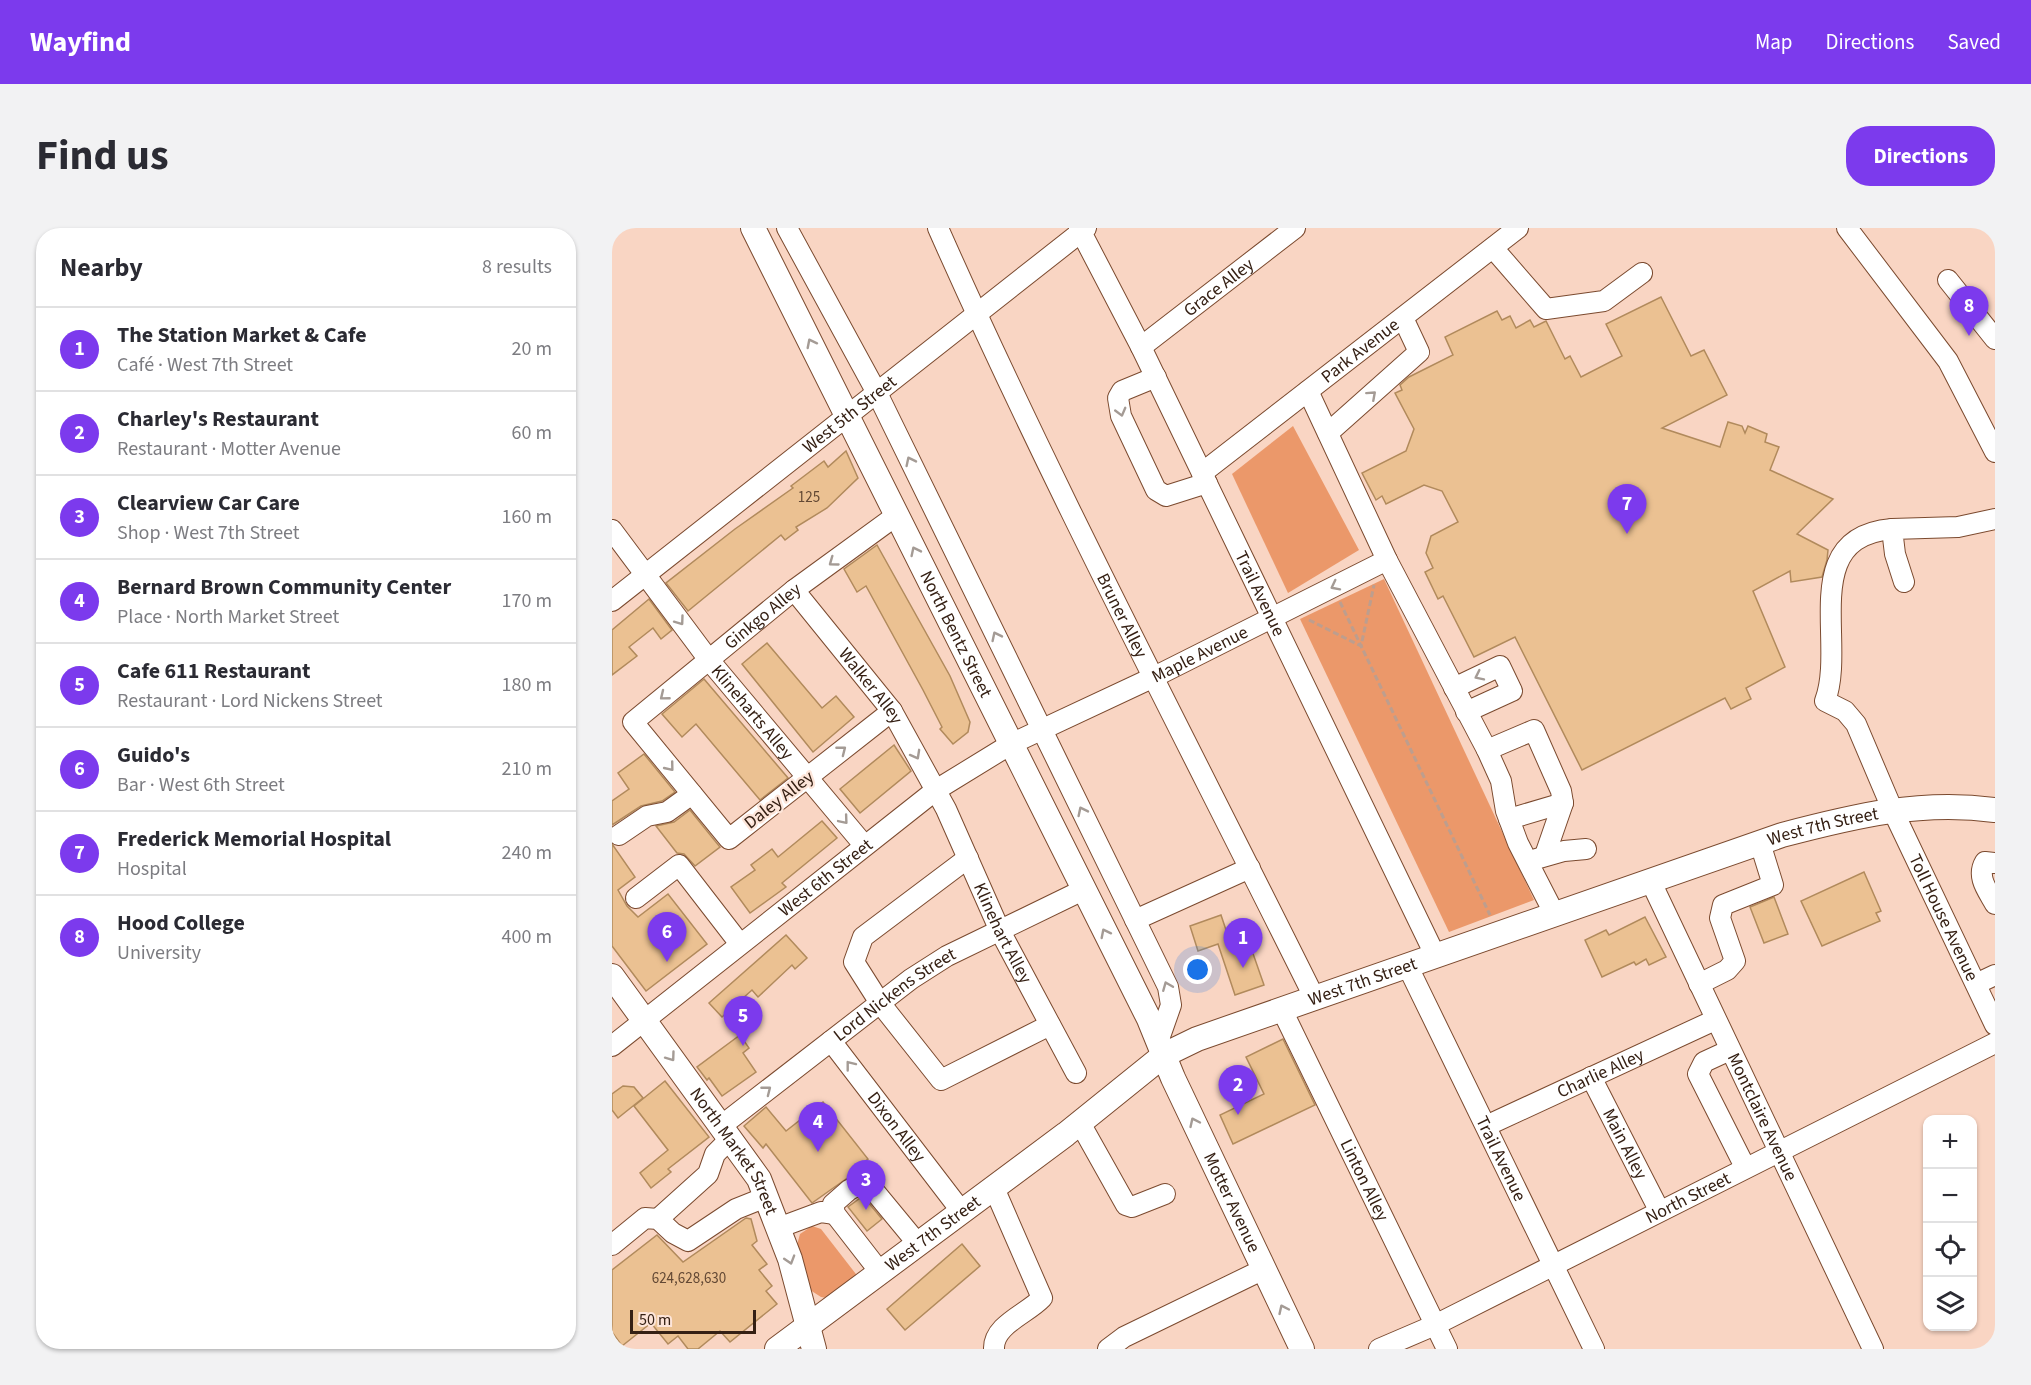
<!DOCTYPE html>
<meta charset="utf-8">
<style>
body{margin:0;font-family:"Source Sans 3",sans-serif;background:#f2f2f3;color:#2b2b33}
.controls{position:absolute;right:18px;bottom:18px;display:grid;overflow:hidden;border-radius:12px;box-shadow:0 2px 4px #0004}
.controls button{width:54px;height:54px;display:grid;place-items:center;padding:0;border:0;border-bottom:2px solid #e1e1e2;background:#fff;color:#2b2b33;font:30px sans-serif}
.scale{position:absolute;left:18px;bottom:15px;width:126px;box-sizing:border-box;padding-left:6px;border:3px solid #352014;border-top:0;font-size:16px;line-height:21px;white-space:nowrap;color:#352014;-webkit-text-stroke:4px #fde5d9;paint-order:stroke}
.you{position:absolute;left:586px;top:742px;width:21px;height:21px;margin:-15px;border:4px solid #fff;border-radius:50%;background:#1a73e8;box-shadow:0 0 0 9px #1a73e833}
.badge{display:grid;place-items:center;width:39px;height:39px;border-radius:50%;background:#7c3aed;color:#fff;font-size:20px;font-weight:700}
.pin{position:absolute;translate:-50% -50px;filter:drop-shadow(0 2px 3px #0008)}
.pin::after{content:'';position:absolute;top:32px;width:21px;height:18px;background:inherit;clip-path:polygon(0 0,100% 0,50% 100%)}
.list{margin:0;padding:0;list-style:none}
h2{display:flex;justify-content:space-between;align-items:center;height:78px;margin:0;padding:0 24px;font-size:26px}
h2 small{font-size:20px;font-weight:400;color:#7c7c81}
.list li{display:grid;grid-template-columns:39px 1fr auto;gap:18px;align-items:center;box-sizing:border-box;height:84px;padding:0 24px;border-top:2px solid #e1e1e2}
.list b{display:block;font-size:22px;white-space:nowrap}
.list p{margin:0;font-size:20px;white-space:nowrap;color:#7c7c81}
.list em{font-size:20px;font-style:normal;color:#7c7c81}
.icon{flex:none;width:33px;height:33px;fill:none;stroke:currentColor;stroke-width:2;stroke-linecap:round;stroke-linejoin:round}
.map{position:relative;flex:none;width:1383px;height:1121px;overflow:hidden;border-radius:24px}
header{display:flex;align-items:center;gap:36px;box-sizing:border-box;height:84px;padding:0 30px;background:#7c3aed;color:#fff}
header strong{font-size:28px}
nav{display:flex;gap:33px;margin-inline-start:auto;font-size:21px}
.intro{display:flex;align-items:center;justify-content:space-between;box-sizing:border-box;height:144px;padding:0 36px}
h1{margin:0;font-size:42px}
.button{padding:15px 27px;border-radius:24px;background:#7c3aed;color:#fff;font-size:21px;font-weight:700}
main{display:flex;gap:36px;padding:0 36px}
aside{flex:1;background:#fff;border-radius:24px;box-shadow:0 2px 4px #0004}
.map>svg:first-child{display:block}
.green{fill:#eb986a}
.building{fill:#ebc192;stroke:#b18a5c;stroke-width:1.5}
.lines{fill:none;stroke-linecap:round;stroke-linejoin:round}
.minor-casing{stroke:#7b4a2f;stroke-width:22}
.major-casing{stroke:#7b4a2f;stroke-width:26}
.path{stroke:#bd9e8e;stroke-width:3;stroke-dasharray:6 3;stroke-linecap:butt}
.minor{stroke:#fff;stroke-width:20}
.major{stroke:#fff;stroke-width:24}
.oneway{stroke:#a49b95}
.labels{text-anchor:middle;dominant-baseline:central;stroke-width:4.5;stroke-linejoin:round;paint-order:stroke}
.number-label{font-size:15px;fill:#624834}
.street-label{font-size:18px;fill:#352014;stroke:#fde5d9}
</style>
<header>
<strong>Wayfind</strong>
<nav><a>Map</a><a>Directions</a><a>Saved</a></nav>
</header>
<div class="intro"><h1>Find us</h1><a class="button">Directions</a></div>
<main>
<aside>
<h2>Nearby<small>8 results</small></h2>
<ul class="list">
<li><span class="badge">1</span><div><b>The Station Market &amp; Cafe</b><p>Café · West 7th Street</p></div><em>20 m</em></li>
<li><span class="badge">2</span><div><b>Charley's Restaurant</b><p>Restaurant · Motter Avenue</p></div><em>60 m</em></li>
<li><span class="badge">3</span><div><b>Clearview Car Care</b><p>Shop · West 7th Street</p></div><em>160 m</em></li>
<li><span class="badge">4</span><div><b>Bernard Brown Community Center</b><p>Place · North Market Street</p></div><em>170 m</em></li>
<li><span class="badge">5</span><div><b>Cafe 611 Restaurant</b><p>Restaurant · Lord Nickens Street</p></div><em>180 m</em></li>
<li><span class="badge">6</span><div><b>Guido's</b><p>Bar · West 6th Street</p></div><em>210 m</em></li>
<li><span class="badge">7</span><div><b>Frederick Memorial Hospital</b><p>Hospital</p></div><em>240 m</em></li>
<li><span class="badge">8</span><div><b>Hood College</b><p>University</p></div><em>400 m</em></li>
</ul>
</aside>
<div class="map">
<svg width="1383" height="1121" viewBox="0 0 1383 1121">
<rect width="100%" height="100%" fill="#f9d5c3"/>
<g class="green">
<polygon points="681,198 747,322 676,365 620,246"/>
<polygon points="772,351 922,672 837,704 688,391"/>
<polygon points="200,998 209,1001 247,1050 220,1071 209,1069 195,1060 185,1017 188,1006"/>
</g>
<g class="building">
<polygon points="1049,69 1079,128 1092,122 1115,167 1050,200 1108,219 1116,194 1130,198 1133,205 1136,198 1155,206 1153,214 1167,219 1158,242 1221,271 1185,306 1216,322 1215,332 1210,349 1179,354 1178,343 1141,363 1173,439 1134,460 1139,471 1119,481 1113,470 970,542 903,409 862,429 831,368 826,371 813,344 821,340 814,325 819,308 846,294 830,263 812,257 774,276 770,268 764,272 750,245 794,223 802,201 783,165 790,162 788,157 797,149 841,127 833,109 885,83 890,92 898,88 904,100 918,92 922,99 934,93 953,131 958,128 969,149 1010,128 994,96"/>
<polygon points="234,223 246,250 215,280 184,299 186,302 173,312 169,307 76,383 54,355 123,301 181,260 179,258 212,233 216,239"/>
<polygon points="265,317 338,448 358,494 356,504 341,516 328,501 330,499 311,462 254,358 245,364 232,341"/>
<polygon points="37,371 60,402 49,411 41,400 17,419 25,428 0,447 0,402"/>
<polygon points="155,415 210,480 224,468 242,489 201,524 130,436"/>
<polygon points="92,451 176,550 148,572 84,496 70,509 50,486"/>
<polygon points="282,517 299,543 248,585 228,561"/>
<polygon points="32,526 63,564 50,573 29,578 0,597 0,573 17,561 6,545"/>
<polygon points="78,582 108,619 83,638 72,626 65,625 44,598 62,594"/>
<polygon points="210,593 225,610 170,655 174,659 138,685 119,659 143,642 139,637 160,621 166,629"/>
<polygon points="0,616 23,649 6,662 15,678 26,689 56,666 95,716 34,763 0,718"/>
<polygon points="1252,644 1269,683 1264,685 1268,693 1210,718 1189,673"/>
<polygon points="1162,669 1176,706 1152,715 1138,679"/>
<polygon points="609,687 621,723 638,717 652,757 623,767 606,716 586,723 578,698"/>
<polygon points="1033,689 1054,729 1037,737 1034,731 1024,737 1022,734 990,749 973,712 994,702 997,707"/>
<polygon points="174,707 195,730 183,741 180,737 146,769 140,762 110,789 97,775"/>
<polygon points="128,807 137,820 131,825 144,844 110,868 97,850 95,852 85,839"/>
<polygon points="671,811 703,877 621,916 608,887 652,866 634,829"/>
<polygon points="53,853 97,909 56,941 59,944 39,960 28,945 56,922 22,878"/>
<polygon points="11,858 22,859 31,870 6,890 0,882 0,866"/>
<polygon points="211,874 256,931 239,944 241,946 200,975 154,916 151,920 132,898 154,879 174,903"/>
<polygon points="251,968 270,991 255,1003 236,979"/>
<polygon points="134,990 139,991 145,1013 140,1017 155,1036 147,1042 160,1058 154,1063 165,1076 118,1114 108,1103 86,1121 76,1121 66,1108 56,1116 39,1095 10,1118 0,1104 0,1042 45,1007 71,1034"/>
<polygon points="350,1016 368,1038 293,1102 275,1081"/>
</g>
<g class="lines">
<g class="minor-casing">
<g id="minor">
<polyline points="175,0 265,165 556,759 559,777 546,814"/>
<path id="s1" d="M326,0C442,262 576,515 703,771"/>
<path id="s2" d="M467,0L529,119L824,729"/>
<polyline points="1235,0 1336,133 1383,224"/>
<polyline points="881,20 934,81 992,73 1030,45"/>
<polyline points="1336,52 1383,111"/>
<path id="s3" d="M529,119L683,0"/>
<polyline points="544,149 510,163 506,170 509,188 544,262 554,268 595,255"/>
<polyline points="696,163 775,332 875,522 889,553 894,583 906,615 943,687"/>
<polyline points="716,205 807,124 791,90"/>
<path id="s4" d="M590,245L906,0"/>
<path id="s5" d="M1280,301C1185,309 1235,415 1213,473L1233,483L1244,496L1281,583L1383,797"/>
<path id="s6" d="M0,302L97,432L252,617"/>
<polyline points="1292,354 1283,326 1280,301 1346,299 1383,291"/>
<path id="s7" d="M182,362L280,483L334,581L388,703L464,845"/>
<path id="s8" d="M0,373L474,0"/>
<polyline points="842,460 888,438 900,463 854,484"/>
<path id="s9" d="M280,483L117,611L21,494L182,362L285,287"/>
<polyline points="875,522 922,502 949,563 951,575 933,627"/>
<polyline points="897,591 951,575"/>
<polyline points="7,607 35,588 55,584 80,566"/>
<polyline points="356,630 251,709 242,734 268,775 329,852 438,797"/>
<polyline points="924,631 952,623 974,621"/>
<path d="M1383,635L1373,634C1364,649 1376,663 1383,676"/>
<path id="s10" d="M1039,654L1261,1121"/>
<polyline points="24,670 67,637 128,716"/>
<polyline points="523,692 638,640"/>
<path id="s11" d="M796,739L982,1121"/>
<polyline points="1087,756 1115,742 1123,733 1108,690 1111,677 1161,657 1148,615"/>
<polyline points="1364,756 1383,747"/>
<path id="s12" d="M670,782L835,1121"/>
<path id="s13" d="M219,813L350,984"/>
<path id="s14" d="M0,818L324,562L399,516L542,449L775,332"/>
<polyline points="1118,822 1092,834 1086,846 1133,939"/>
<path id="s15" d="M979,849L1047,982"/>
<polyline points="468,895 514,977 520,979 553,966"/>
<path id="s16" d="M109,898L299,751L335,728L471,662"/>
<path id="s17" d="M874,898L1103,792"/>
<path d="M382,960L430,1070C415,1086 381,1097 382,1121"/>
<polyline points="46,991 96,946 103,926 118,911"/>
<polyline points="166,1000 209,984 223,986"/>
<polyline points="0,1017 33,990 46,991 61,1005 76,1013 124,981 154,969"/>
<polyline points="268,1044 223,986 221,976 237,962 254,953 306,1016"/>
<polyline points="496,1121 512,1109 652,1041"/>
<path id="s18" d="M767,1121L823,1097L1383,815"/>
</g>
</g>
<g class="major-casing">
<g id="major">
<path id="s19" d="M141,0L537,791L561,850L690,1121"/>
<path id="s20" d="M0,748L147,951L178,1031L202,1121"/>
<path id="s21" d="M165,1121L454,906L552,827L585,811L1170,607C1242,588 1308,572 1383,582"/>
</g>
</g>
<g class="path">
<polyline points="728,374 878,687"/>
<polyline points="697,392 749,418 762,357"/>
</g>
<use href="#minor" class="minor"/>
<use href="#major" class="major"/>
</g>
<defs><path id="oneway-chevron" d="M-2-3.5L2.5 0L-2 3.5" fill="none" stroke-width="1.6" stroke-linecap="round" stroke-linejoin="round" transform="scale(1.5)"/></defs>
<g class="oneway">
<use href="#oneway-chevron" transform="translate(199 115) rotate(-117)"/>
<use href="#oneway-chevron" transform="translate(760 167) rotate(-42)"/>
<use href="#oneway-chevron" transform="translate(509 184) rotate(75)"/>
<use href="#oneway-chevron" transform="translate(298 233) rotate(-116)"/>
<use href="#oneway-chevron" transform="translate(303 323) rotate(-116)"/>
<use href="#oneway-chevron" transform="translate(221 334) rotate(144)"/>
<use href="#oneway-chevron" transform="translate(723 358) rotate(153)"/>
<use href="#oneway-chevron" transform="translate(68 393) rotate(54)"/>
<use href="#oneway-chevron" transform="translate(384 408) rotate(-116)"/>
<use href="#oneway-chevron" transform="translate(867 448) rotate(154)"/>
<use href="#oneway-chevron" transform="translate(52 468) rotate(141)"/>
<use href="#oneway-chevron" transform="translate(230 522) rotate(-38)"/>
<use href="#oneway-chevron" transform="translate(304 527) rotate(61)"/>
<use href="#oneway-chevron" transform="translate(58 539) rotate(51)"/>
<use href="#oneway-chevron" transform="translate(470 583) rotate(-116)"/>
<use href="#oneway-chevron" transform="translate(232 592) rotate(50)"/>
<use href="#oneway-chevron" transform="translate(493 705) rotate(-117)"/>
<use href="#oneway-chevron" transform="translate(555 758) rotate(-112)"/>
<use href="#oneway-chevron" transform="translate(59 829) rotate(54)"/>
<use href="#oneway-chevron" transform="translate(238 837) rotate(-128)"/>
<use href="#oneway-chevron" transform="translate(155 862) rotate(-38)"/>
<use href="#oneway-chevron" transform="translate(582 894) rotate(-115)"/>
<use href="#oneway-chevron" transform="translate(178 1032) rotate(73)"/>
<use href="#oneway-chevron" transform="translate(671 1081) rotate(-115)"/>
</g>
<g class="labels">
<g class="number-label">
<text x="197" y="269">125</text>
<text x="77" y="1050">624,628,630</text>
</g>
<g class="street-label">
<text stroke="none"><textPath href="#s3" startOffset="98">Grace Alley</textPath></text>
<text stroke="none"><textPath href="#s4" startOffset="200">Park Avenue</textPath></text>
<text stroke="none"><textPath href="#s8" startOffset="302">West 5th Street</textPath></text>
<text stroke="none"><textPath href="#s2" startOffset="408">Trail Avenue</textPath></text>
<text stroke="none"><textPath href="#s1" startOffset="429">Bruner Alley</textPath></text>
<text stroke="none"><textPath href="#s9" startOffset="526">Ginkgo Alley</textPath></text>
<text stroke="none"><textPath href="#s19" startOffset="454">North Bentz Street</textPath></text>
<text stroke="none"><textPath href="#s14" startOffset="710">Maple Avenue</textPath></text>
<text stroke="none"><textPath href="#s7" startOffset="123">Walker Alley</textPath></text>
<text stroke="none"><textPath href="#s6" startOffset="230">Klineharts Alley</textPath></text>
<text transform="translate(167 572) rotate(-38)">Daley Alley</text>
<text stroke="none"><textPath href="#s21" startOffset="1184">West 7th Street</textPath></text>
<text stroke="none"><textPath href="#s14" startOffset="272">West 6th Street</textPath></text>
<text stroke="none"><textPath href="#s5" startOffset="459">Toll House Avenue</textPath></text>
<text stroke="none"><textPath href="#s7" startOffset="404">Klinehart Alley</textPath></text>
<text stroke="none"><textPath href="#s21" startOffset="698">West 7th Street</textPath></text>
<text stroke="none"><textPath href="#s16" startOffset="218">Lord Nickens Street</textPath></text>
<text stroke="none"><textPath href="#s17" startOffset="126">Charlie Alley</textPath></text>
<text stroke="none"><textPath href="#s10" startOffset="260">Montclaire Avenue</textPath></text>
<text stroke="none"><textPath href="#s13" startOffset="108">Dixon Alley</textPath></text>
<text stroke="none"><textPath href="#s15" startOffset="75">Main Alley</textPath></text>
<text stroke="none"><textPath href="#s20" startOffset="214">North Market Street</textPath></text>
<text stroke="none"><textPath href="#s11" startOffset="213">Trail Avenue</textPath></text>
<text stroke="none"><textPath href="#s12" startOffset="189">Linton Alley</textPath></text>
<text stroke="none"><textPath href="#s18" startOffset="344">North Street</textPath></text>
<text stroke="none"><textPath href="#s19" startOffset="1086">Motter Avenue</textPath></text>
<text stroke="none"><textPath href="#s21" startOffset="194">West 7th Street</textPath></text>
</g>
</g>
</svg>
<div class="controls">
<button>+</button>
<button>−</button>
<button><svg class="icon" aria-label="locate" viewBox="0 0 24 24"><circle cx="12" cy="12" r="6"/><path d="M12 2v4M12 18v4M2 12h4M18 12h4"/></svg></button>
<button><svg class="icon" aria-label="layers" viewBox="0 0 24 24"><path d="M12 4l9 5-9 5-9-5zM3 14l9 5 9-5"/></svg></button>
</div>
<div class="scale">50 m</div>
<div class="you"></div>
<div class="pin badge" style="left:631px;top:740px">1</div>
<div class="pin badge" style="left:626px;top:887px">2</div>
<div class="pin badge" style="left:254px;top:982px">3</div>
<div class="pin badge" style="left:206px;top:924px">4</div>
<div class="pin badge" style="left:131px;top:818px">5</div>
<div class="pin badge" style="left:55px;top:734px">6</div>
<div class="pin badge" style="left:1015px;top:306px">7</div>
<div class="pin badge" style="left:1357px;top:108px">8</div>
</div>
</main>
